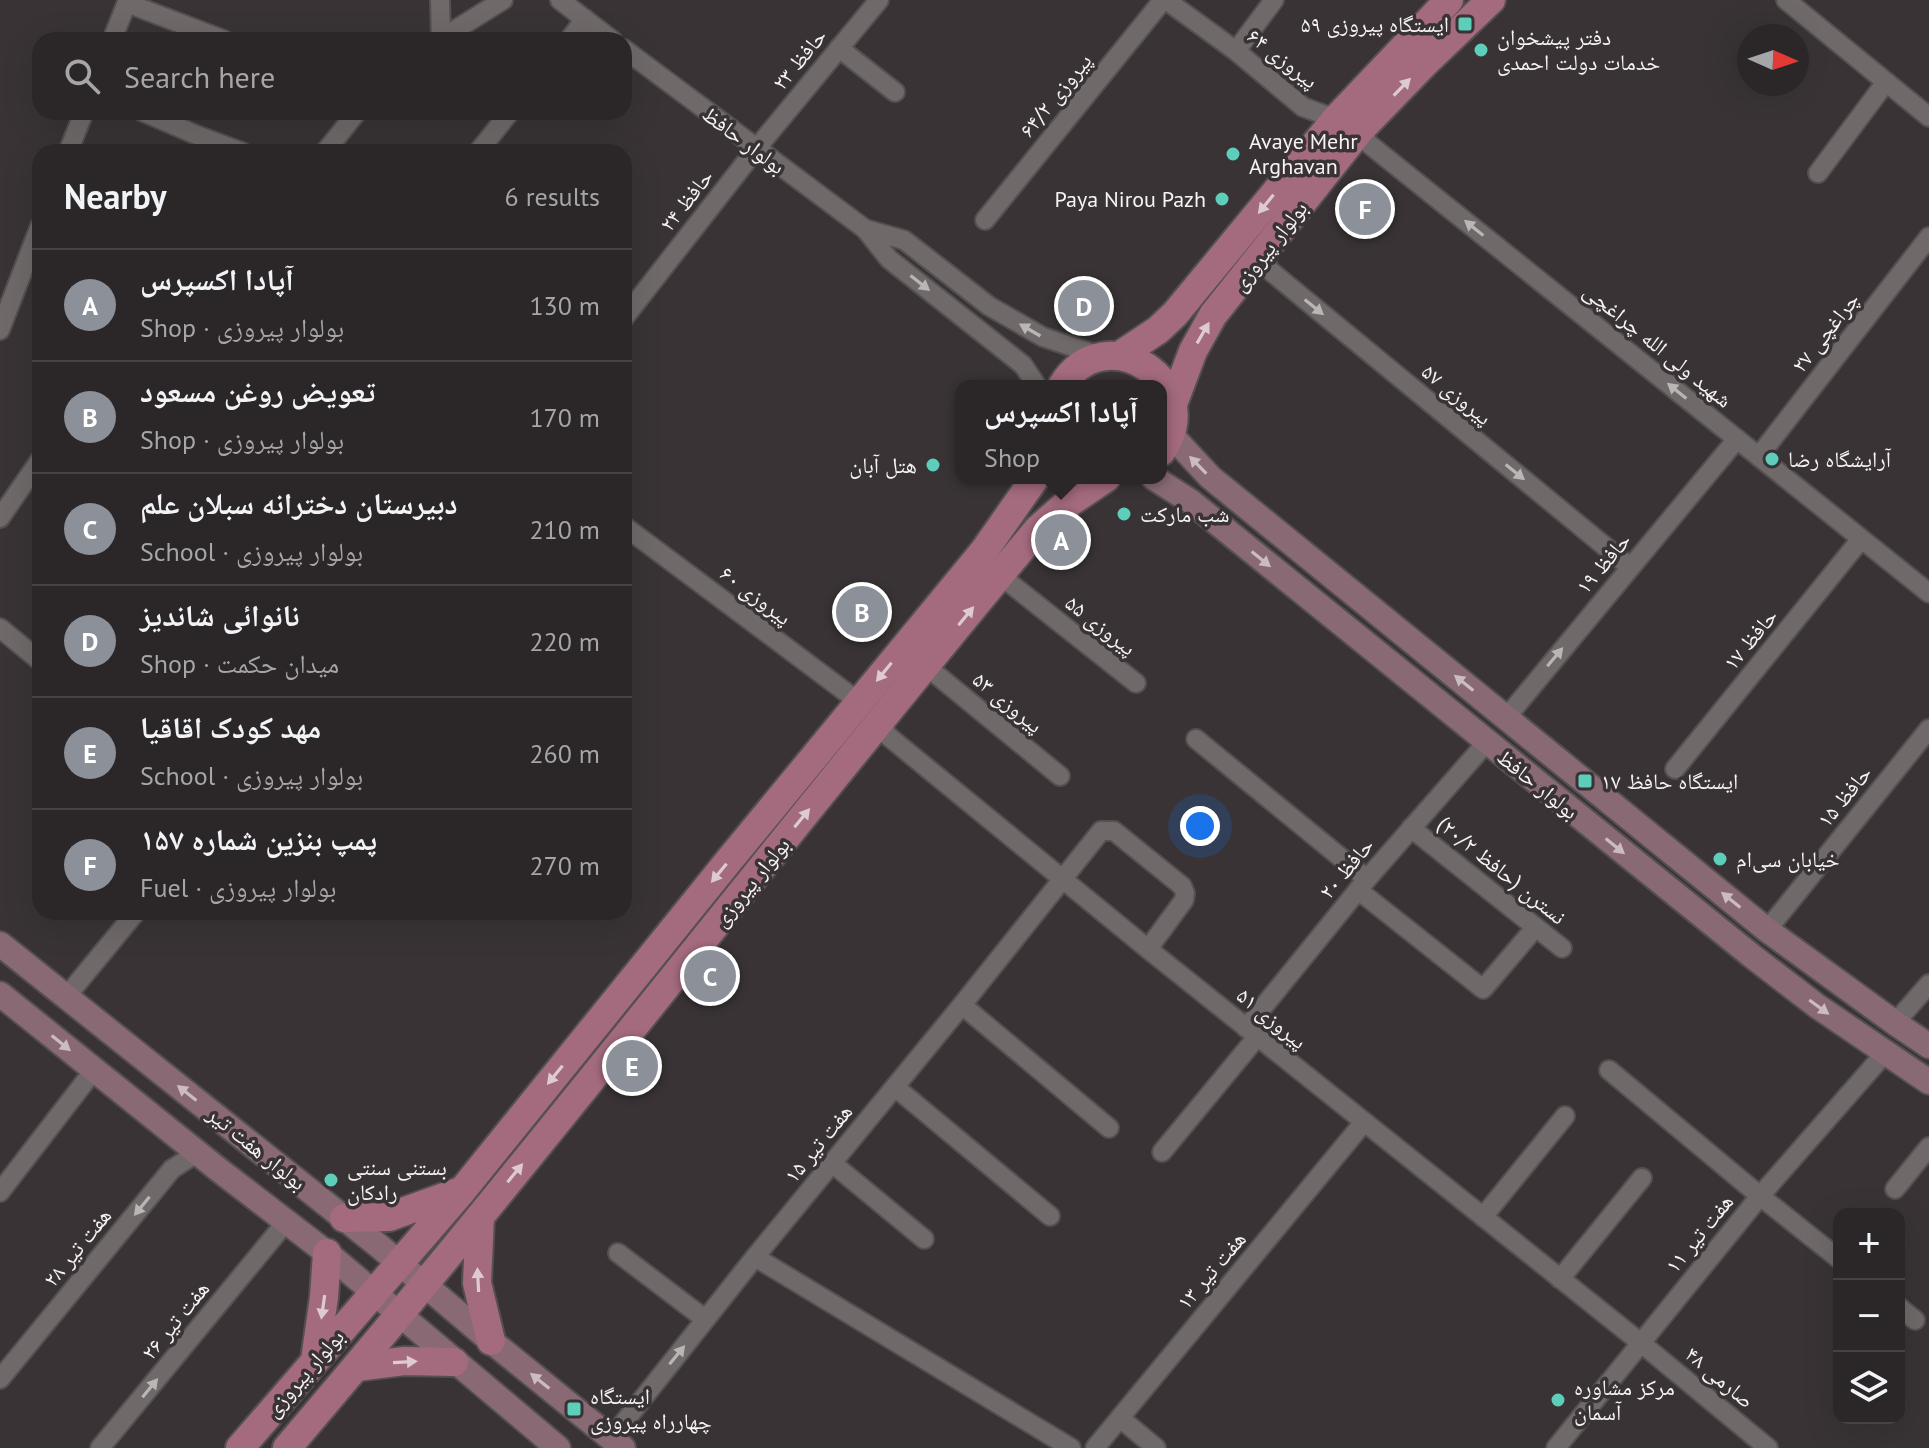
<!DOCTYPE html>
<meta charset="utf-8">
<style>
body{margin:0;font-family:"PT Sans","Noto Naskh Arabic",sans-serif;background:#373234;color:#f1f3f6}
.controls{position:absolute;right:24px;bottom:24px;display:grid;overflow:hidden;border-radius:16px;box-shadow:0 8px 32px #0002}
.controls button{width:72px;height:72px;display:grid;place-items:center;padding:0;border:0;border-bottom:2px solid #474345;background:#2b2628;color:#f1f3f6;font:40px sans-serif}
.compass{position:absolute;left:1737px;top:24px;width:72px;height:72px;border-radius:50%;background:#2b2628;box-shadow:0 8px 32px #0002;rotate:93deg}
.you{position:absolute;left:1200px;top:826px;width:28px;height:28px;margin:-20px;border:6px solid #fff;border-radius:50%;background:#1a73e8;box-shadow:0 0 0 12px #1a73e833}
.badge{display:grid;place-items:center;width:52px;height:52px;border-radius:50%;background:#8c9099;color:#fff;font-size:26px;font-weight:700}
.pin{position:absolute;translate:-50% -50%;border:4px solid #fff;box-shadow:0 2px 8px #0006}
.popup{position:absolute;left:955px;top:380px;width:212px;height:104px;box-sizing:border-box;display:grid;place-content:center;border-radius:16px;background:#2b2628;filter:drop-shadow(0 2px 6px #0005);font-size:26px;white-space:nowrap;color:#a6a5a8}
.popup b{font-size:30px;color:#f1f3f6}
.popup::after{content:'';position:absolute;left:50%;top:100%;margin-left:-16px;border:16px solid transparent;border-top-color:#2b2628}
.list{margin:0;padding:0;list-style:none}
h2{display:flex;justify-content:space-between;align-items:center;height:104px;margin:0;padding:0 32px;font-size:34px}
h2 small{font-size:26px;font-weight:400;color:#a6a5a8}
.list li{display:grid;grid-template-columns:52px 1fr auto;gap:24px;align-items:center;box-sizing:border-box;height:112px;padding:0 32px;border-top:2px solid #474345}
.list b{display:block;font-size:30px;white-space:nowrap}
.list p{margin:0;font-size:26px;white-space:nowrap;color:#a6a5a8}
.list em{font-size:26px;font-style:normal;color:#a6a5a8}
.icon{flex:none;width:44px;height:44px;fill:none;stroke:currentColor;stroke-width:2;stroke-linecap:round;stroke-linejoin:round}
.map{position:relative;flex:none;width:1929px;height:1448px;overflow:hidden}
.search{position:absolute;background:#2b2628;box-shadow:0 8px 32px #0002;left:32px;top:32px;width:600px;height:88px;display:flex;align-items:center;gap:20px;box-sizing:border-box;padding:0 28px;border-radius:24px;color:#a6a5a8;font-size:30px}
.panel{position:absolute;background:#2b2628;box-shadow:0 8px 32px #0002;left:32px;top:144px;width:600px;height:776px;border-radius:24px}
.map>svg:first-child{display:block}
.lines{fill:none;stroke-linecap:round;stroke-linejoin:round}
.street-casing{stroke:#544f50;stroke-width:22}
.secondary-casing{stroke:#544f50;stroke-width:28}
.primary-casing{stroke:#544f50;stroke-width:32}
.street{stroke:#6f696a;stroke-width:18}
.secondary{stroke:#896a74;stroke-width:24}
.primary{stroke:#a46b7e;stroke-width:28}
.oneway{fill:#decad1}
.oneway2{fill:#bab5b6}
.oneway3{fill:#cbbcc1}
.poi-dot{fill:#5cceba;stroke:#393335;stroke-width:3}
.labels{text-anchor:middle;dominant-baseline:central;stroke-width:7;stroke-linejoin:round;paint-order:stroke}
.poi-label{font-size:22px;fill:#f7f3f4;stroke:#393335;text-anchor:start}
.street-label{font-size:22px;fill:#f7f3f4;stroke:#393335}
</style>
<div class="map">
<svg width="1929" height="1448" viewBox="0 0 1929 1448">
<rect width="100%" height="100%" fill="#393335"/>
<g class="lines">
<g class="street-casing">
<g id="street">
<polyline points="440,0 441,39"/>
<polyline points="560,0 612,40"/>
<polyline points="1166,0 1236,51 1303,107 1336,119"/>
<polyline points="1786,0 1929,117"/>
<polyline points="127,3 224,40"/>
<polyline points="112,40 128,0"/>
<polyline points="439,40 503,0"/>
<polyline points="569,40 585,19"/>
<polyline points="839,48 895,92"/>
<polyline points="624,49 865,229 889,259 1023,365 1037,386"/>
<polyline points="1236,51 1274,0"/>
<polyline points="143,112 199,136 242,152"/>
<polyline points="1360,130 1369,144 1929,593"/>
<polyline points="68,152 84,112"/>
<polyline points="325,152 357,112"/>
<polyline points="478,152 510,112"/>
<polyline points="1818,173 1886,82"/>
<polyline points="985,220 1163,0"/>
<polyline points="865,229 904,240 989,306 1043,337 1103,357"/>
<polyline points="1265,250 1268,269 1630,567"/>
<polyline points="624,318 756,149 879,0"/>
<polyline points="0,330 40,226"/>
<polyline points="1759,456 1929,237"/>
<polyline points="0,518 40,460"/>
<polyline points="624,526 859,702"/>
<polyline points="1003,571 1011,584 1136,683"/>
<polyline points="0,628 40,661"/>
<polyline points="926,666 1060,776"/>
<polyline points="1506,718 1737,439"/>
<polyline points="881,722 888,736 1148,949 1641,1343 1768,1448"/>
<polyline points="1196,739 1367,879"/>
<polyline points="1675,769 1861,539"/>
<polyline points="1411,828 1562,948"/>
<polyline points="1358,890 1483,989 1535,928"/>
<polyline points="1767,930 1929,729"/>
<polyline points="66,997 136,912"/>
<polyline points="962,1005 1109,1128"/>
<polyline points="1895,1023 1929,984"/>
<polyline points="1246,1028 1367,879 1487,742"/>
<polyline points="1609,1070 1760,1196 1839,1259"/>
<polyline points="895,1087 1050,1216"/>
<polyline points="1162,1152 1257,1037"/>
<polyline points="832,1163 924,1239"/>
<polyline points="1895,1189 1929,1147"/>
<polyline points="0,1192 94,1070"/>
<polyline points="1483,1217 1565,1116"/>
<polyline points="618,1253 705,1319"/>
<polyline points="755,1257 1071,1448"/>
<polyline points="1560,1279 1642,1178"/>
<polyline points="1899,1307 1915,1320"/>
<polyline points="0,1379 172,1169 197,1153"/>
<polyline points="1120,1418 1156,1448"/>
<polyline points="613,1440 621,1426 755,1257 962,1005 1101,831 1114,831 1182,886 1185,893 1184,900 1148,949"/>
<polyline points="100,1448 286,1222"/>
<polyline points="1095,1448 1364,1122"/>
<polyline points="1556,1448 1760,1196 1885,1053"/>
</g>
</g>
<g class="secondary-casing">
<g id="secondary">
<polyline points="1171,435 1210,477 1767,930 1895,1023 1929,1046"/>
<polyline points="1154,478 1190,501 1752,956 1817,1006 1929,1082"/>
<polyline points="0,944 379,1246 491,1341 623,1448"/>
<polyline points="0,994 219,1170 327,1253 558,1448"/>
</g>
</g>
<g class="primary-casing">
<g id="primary">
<polyline points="1119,356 1158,330 1175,314 1336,119 1449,0"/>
<path d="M1062,386C1104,315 1210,383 1161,452"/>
<polyline points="1173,404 1193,351 1213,315 1360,130 1423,65 1491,0"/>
<polyline points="480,1217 477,1283 491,1341"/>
<polyline points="344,1218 389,1217 458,1192"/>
<polyline points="315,1360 324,1297 327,1253"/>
<polyline points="357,1367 404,1361 454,1362"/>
<polyline points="240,1448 462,1191 731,858 984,551 1035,478"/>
<path d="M287,1448C544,1147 784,833 1038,529L1063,507L1106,478"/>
</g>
</g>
<use href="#street" class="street"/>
<use href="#secondary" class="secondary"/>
<use href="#primary" class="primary"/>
</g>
<defs><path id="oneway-solid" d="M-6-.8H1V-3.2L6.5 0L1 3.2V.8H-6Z" transform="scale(2)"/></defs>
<g class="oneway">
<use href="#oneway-solid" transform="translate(1402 87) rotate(-46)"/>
<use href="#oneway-solid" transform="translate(1266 204) rotate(129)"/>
<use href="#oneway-solid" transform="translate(1203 333) rotate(-60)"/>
<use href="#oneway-solid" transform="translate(966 616) rotate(-51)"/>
<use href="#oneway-solid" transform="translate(884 672) rotate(129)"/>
<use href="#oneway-solid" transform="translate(802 818) rotate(-51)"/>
<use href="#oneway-solid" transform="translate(719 873) rotate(129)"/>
<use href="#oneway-solid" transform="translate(555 1075) rotate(129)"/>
<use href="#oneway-solid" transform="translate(515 1173) rotate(-51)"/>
<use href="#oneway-solid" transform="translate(478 1280) rotate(-93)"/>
<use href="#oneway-solid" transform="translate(323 1307) rotate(98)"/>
<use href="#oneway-solid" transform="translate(405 1362) rotate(-3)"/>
</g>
<g class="oneway2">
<use href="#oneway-solid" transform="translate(1474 228) rotate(-141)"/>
<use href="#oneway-solid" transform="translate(920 283) rotate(38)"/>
<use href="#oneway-solid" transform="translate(1314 307) rotate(39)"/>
<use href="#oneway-solid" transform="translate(1030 330) rotate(-150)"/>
<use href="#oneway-solid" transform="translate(1677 391) rotate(-141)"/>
<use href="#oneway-solid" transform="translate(1515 472) rotate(39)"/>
<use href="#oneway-solid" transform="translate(1555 657) rotate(-50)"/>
<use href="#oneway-solid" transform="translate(142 1206) rotate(129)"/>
<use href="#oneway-solid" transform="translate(677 1355) rotate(-51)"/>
<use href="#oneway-solid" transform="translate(150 1388) rotate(-51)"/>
</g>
<g class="oneway3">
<use href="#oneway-solid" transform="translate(1198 465) rotate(-134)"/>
<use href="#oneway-solid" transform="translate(1261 559) rotate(39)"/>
<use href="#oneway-solid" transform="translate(1464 683) rotate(-141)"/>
<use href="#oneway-solid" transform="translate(1615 846) rotate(39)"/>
<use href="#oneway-solid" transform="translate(1731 900) rotate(-141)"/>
<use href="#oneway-solid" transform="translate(1819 1007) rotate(36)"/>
<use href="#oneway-solid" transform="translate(61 1043) rotate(39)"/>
<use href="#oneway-solid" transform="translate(187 1093) rotate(-142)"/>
<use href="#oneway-solid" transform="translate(540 1381) rotate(-141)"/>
</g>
<g class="poi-dot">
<rect x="1457" y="16" width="16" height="16" rx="4"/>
<circle cx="1481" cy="50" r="8"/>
<circle cx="1233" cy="154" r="8"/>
<circle cx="1222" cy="199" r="8"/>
<circle cx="1772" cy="459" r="8"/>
<circle cx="933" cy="465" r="8"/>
<circle cx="1124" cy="514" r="8"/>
<rect x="1577" y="773" width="16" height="16" rx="4"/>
<circle cx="1720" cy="859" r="8"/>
<circle cx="331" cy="1180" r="8"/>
<circle cx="1558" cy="1400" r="8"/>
<rect x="566" y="1401" width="16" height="16" rx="4"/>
</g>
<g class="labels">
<g class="poi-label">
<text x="1449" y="24" text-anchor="end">ایستگاه پیروزی ۵۹</text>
<text x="1497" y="37">دفتر پیشخوان<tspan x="1497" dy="25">خدمات دولت احمدی</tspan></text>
<text x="1249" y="141">Avaye Mehr<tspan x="1249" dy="25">Arghavan</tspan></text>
<text x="1206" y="199" text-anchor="end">Paya Nirou Pazh</text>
<text x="1788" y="459">آرایشگاه رضا</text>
<text x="917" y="465" text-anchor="end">هتل آبان</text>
<text x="1140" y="514">شب مارکت</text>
<text x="1601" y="781">ایستگاه حافظ ۱۷</text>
<text x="1736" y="859">خیابان سی‌ام</text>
<text x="347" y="1167">بستنی سنتی<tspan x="347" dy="25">رادکان</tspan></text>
<text x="1574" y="1387">مرکز مشاوره<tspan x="1574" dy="25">آسمان</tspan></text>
<text x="590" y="1396">ایستگاه<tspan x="590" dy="25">چهارراه پیروزی</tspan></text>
</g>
<g class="street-label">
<text transform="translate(1283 58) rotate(38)">پیروزی ۶۴</text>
<text transform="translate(799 59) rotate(-51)">حافظ ۲۳</text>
<text transform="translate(1055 95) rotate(-51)">پیروزی ۶۴/۲</text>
<text transform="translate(744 140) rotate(37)">بولوار حافظ</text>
<text transform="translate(686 200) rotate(-52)">حافظ ۲۴</text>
<text transform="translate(1269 246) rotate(-52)">بولوار پیروزی</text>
<text transform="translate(1825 332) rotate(-52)">چراغچی ۲۷</text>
<text transform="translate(1658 345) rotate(39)">شهید ولی الله چراغچی</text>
<text transform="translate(1457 394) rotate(39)">پیروزی ۵۷</text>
<text transform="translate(1603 563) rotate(-50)">حافظ ۱۹</text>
<text transform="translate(756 595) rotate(37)">پیروزی ۶۰</text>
<text transform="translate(1101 625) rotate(38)">پیروزی ۵۵</text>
<text transform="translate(1750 639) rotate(-51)">حافظ ۱۷</text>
<text transform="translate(1008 702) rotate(39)">پیروزی ۵۳</text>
<text transform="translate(1538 784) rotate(39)">بولوار حافظ</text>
<text transform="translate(1844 796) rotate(-51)">حافظ ۱۵</text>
<text transform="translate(1346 868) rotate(-50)">حافظ ۲۰</text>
<text transform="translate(1502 870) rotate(39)">نسترن (حافظ ۲۰/۲)</text>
<text transform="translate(751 882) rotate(-51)">بولوار پیروزی</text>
<text transform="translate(1272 1018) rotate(39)">پیروزی ۵۱</text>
<text transform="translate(818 1143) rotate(-51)">هفت تیر ۱۵</text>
<text transform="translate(257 1148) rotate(39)">بولوار هفت تیر</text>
<text transform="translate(1699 1233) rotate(-51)">هفت تیر ۱۱</text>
<text transform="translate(77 1247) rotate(-51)">هفت تیر ۲۸</text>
<text transform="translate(1211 1270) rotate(-50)">هفت تیر ۱۳</text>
<text transform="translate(175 1320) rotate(-51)">هفت تیر ۲۶</text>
<text transform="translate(304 1373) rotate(-49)">بولوار پیروزی</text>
<text transform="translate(1720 1377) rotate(40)">صارمی ۴۸</text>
</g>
</g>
</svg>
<div class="controls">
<button>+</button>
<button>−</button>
<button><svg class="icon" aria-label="layers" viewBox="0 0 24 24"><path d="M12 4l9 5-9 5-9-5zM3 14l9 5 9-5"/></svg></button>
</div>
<svg class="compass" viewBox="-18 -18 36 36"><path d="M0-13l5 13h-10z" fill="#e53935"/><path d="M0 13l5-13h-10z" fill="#a6a5a8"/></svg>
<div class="you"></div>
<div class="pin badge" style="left:1061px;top:540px">A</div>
<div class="popup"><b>آپادا اکسپرس</b>Shop</div>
<div class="pin badge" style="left:862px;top:612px">B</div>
<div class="pin badge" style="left:710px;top:976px">C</div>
<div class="pin badge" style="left:1084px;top:306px">D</div>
<div class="pin badge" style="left:632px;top:1066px">E</div>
<div class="pin badge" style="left:1365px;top:209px">F</div>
<div class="search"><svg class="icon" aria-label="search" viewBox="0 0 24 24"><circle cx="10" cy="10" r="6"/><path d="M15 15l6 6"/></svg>Search here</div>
<section class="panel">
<h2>Nearby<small>6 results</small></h2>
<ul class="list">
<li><span class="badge">A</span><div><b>آپادا اکسپرس</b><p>Shop · بولوار پیروزی</p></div><em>130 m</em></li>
<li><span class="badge">B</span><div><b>تعویض روغن مسعود</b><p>Shop · بولوار پیروزی</p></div><em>170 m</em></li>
<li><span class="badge">C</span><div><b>دبیرستان دخترانه سبلان علم</b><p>School · بولوار پیروزی</p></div><em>210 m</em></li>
<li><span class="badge">D</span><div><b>نانوائی شاندیز</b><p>Shop · میدان حکمت</p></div><em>220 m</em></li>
<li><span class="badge">E</span><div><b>مهد کودک اقاقیا</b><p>School · بولوار پیروزی</p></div><em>260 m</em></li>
<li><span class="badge">F</span><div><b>پمپ بنزین شماره ۱۵۷</b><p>Fuel · بولوار پیروزی</p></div><em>270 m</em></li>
</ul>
</section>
</div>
